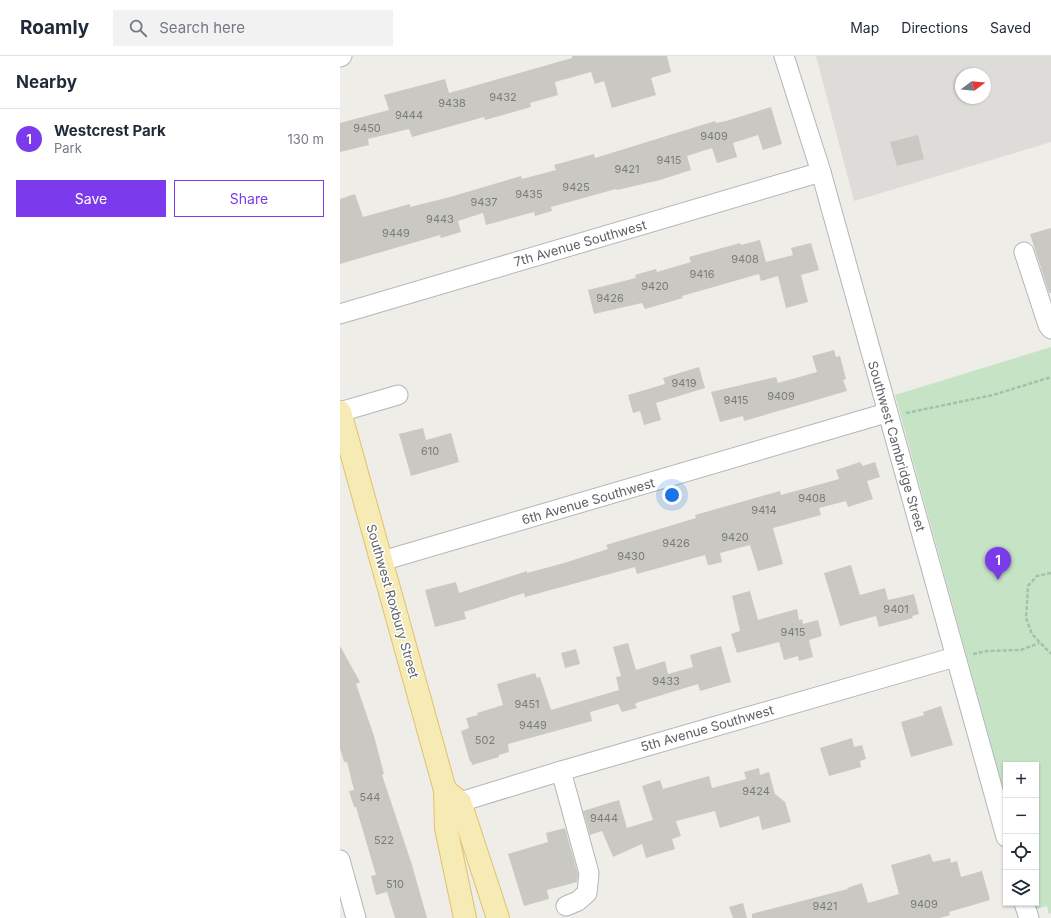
<!DOCTYPE html>
<meta charset="utf-8">
<style>
body{margin:0;font-family:Inter,sans-serif;background:#f2f2f3;color:#1f2937}
.controls{position:absolute;right:12px;bottom:12px;display:grid;overflow:hidden;border-radius:0px;box-shadow:0 1px 3px #0004}
.controls button{width:36px;height:36px;display:grid;place-items:center;padding:0;border:0;border-bottom:1px solid #e0e1e3;background:#fff;color:#1f2937;font:20px sans-serif}
.compass{position:absolute;left:615px;top:12px;width:36px;height:36px;border-radius:50%;background:#fff;box-shadow:0 1px 3px #0004;rotate:74deg}
.you{position:absolute;left:332px;top:439px;width:14px;height:14px;margin:-10px;border:3px solid #fff;border-radius:50%;background:#1a73e8;box-shadow:0 0 0 6px #1a73e833}
.badge{display:grid;place-items:center;width:26px;height:26px;border-radius:50%;background:#7c3aed;color:#fff;font-size:13px;font-weight:700}
.pin{position:absolute;translate:-50% -33px;filter:drop-shadow(0 1px 2px #0008)}
.pin::after{content:'';position:absolute;top:21px;width:14px;height:12px;background:inherit;clip-path:polygon(0 0,100% 0,50% 100%)}
.list{margin:0;padding:0;list-style:none}
h2{display:flex;justify-content:space-between;align-items:center;height:52px;margin:0;padding:0 16px;font-size:17px}
h2 small{font-size:13px;font-weight:400;color:#747a83}
.list li{display:grid;grid-template-columns:26px 1fr auto;gap:12px;align-items:center;box-sizing:border-box;height:60px;padding:0 16px;border-top:1px solid #e0e1e3}
.list b{display:block;font-size:15px;white-space:nowrap}
.list p{margin:0;font-size:13px;white-space:nowrap;color:#747a83}
.list em{font-size:13px;font-style:normal;color:#747a83}
.actions{display:flex;gap:8px;padding:12px 16px}
.actions a{flex:1;padding:9px 0;border:1px solid #7c3aed;border-radius:0px;text-align:center;font-size:14px;color:#7c3aed}
.actions .main{background:#7c3aed;color:#fff}
.icon{flex:none;width:22px;height:22px;fill:none;stroke:currentColor;stroke-width:2;stroke-linecap:round;stroke-linejoin:round}
.map{position:relative;flex:none;width:711px;height:862px;overflow:hidden}
header{display:flex;align-items:center;gap:24px;box-sizing:border-box;height:56px;padding:0 20px;background:#fff;border-bottom:1px solid #e0e1e3}
header strong{font-size:19px}
nav{display:flex;gap:22px;margin-inline-start:auto;font-size:14px}
.search{width:280px;height:36px;background:#f2f2f3;display:flex;align-items:center;gap:10px;box-sizing:border-box;padding:0 14px;border-radius:0px;color:#747a83;font-size:15px}
main{display:flex}
aside{flex:1;background:#fff}
.map>svg:first-child{display:block}
.industrial{fill:#dddcd8;fill-rule:evenodd}
.green{fill:#c6e3c6}
.building{fill:#cac8c3}
.lines{fill:none;stroke-linecap:round;stroke-linejoin:round}
.minor-casing{stroke:#b3b6b9;stroke-width:21}
.major-casing{stroke:#e2c16c;stroke-width:24}
.path{stroke:#a0c3aa;stroke-width:2.5;stroke-dasharray:4 2;stroke-linecap:butt}
.minor{stroke:#fff;stroke-width:19}
.major{stroke:#f6ebb4;stroke-width:22}
.labels{text-anchor:middle;dominant-baseline:central;stroke-width:3;stroke-linejoin:round;paint-order:stroke}
.number-label{font-size:11px;fill:#797b7c}
.street-label{font-size:13px;fill:#5e6165;stroke:#fff}
</style>
<header>
<strong>Roamly</strong>
<div class="search"><svg class="icon" aria-label="search" viewBox="0 0 24 24"><circle cx="10" cy="10" r="6"/><path d="M15 15l6 6"/></svg>Search here</div>
<nav><a>Map</a><a>Directions</a><a>Saved</a></nav>
</header>
<main>
<aside>
<h2>Nearby<small></small></h2>
<ul class="list">
<li><span class="badge">1</span><div><b>Westcrest Park</b><p>Park</p></div><em>130 m</em></li>
</ul>
<div class="actions"><a class="main">Save</a><a>Share</a></div>
</aside>
<div class="map">
<svg width="711" height="862" viewBox="0 0 711 862">
<rect width="100%" height="100%" fill="#eeede7"/>
<path class="industrial" d="M476,0H711V86L514,145ZM621,18H645V42H621Z"/>
<polygon class="green" points="711,291 711,857 709,858 707,850 696,853 695,847 696,709 666,709 666,743 555,339"/>
<g class="building">
<polygon points="232,0 327,0 331,16 311,22 316,39 272,52 264,25 255,28 251,16 215,26 218,39 190,47 191,51 145,64 144,61 72,81 69,73 28,83 29,89 0,96 0,67 49,54 44,39 105,23 109,37 232,2"/>
<polygon points="431,51 442,88 423,94 418,79 393,87 397,101 377,107 372,92 347,100 351,114 320,124 277,134 276,133 211,151 212,155 195,160 194,156 146,169 143,157 118,165 121,176 101,182 100,179 0,208 0,143 15,138 23,161 70,148 70,151 110,141 181,120 182,123 216,114 214,109 254,98 255,102 375,65 376,67 386,65"/>
<polygon points="578,79 584,103 557,110 550,86"/>
<polygon points="711,172 711,237 709,237 690,178"/>
<polygon points="420,184 426,206 453,199 451,192 471,187 479,214 461,219 468,246 446,252 438,220 421,225 419,218 342,240 343,242 305,253 302,247 254,258 248,234 296,222 295,219 316,213 317,216 351,206 349,201 400,187 401,189"/>
<polygon points="494,294 496,301 500,300 506,323 503,324 507,335 404,365 403,360 380,366 371,336 436,321 438,327 477,316 472,300"/>
<polygon points="359,311 365,332 316,347 321,364 304,369 300,355 293,357 288,339 325,328 323,322"/>
<polygon points="83,372 86,384 111,377 119,406 71,420 59,378"/>
<polygon points="520,406 523,410 535,406 540,421 527,425 533,443 508,451 506,445 479,452 481,459 433,472 443,508 418,515 410,489 380,497 382,506 370,509 368,509 365,499 297,518 295,511 185,541 184,537 124,556 126,563 95,571 85,534 116,526 119,537 187,515 187,517 224,507 268,493 266,489 356,462 355,459 440,435 441,439 499,423 496,414"/>
<polygon points="511,509 520,539 545,532 548,544 574,538 579,558 572,560 573,562 539,571 536,560 500,570 484,517"/>
<polygon points="410,535 418,564 457,553 459,564 462,563 463,568 478,564 482,580 469,584 473,601 459,605 458,600 444,604 439,586 397,597 391,578 400,575 392,540"/>
<polygon points="288,587 296,614 325,605 328,618 353,611 350,599 381,590 391,626 360,635 358,628 299,646 295,648 297,652 282,656 278,648 250,656 252,665 168,688 169,696 159,699 159,701 132,709 131,705 130,706 121,675 129,672 126,662 138,659 137,657 163,649 157,628 195,617 197,622 200,621 211,654 279,634 276,621 281,620 273,591"/>
<polygon points="0,590 20,626 16,628 34,680 44,718 42,719 72,809 87,862 55,862 47,836 36,839 31,820 36,819 16,751 14,751 9,735 14,734 7,706 4,706 0,692"/>
<polygon points="236,593 240,608 225,612 221,597"/>
<polygon points="601,650 613,689 571,701 561,666 584,659 583,656"/>
<polygon points="512,682 514,691 522,689 526,703 520,705 521,711 489,720 480,692"/>
<polygon points="419,712 420,719 429,716 435,738 445,746 451,766 422,774 419,760 380,772 375,755 336,765 341,780 332,783 335,793 306,802 302,788 273,801 262,775 250,779 243,755 279,744 287,772 313,764 302,730 320,724 323,733 369,720 372,732 406,723 404,716"/>
<polygon points="225,772 238,818 237,826 207,834 209,843 184,850 168,798 208,786 206,777"/>
<polygon points="590,798 593,806 610,802 611,807 617,805 621,821 642,815 650,844 609,856 610,859 600,862 412,862 412,858 415,857 508,833 507,832 522,827 528,847 559,838 551,809"/>
<polygon points="403,847 407,862 393,862 389,851"/>
</g>
<g class="lines">
<g class="minor-casing">
<g id="minor">
<polyline points="444,0 481,116 666,781"/>
<polyline points="0,1 2,0"/>
<polyline points="684,196 708,269 711,273"/>
<polyline points="0,258 481,116"/>
<polyline points="0,356 58,339"/>
<polyline points="42,505 546,357"/>
<polyline points="221,715 249,817 247,837 238,845 226,850"/>
<polyline points="120,746 221,715 615,601"/>
<polyline points="0,804 16,862"/>
<polyline points="684,847 689,862"/>
</g>
</g>
<g class="major-casing">
<g id="major">
<polyline points="0,356 105,734 106,772 125,862"/>
<polyline points="105,734 120,746 158,862"/>
</g>
</g>
<g class="path">
<polyline points="566,357 653,339 711,321"/>
<polyline points="711,517 697,520 688,530 686,562 692,578 711,598"/>
<polyline points="633,598 647,595 681,594 699,587"/>
</g>
<use href="#minor" class="minor"/>
<use href="#major" class="major"/>
</g>
<g class="labels">
<g class="number-label">
<text x="163" y="41">9432</text>
<text x="112" y="47">9438</text>
<text x="69" y="59">9444</text>
<text x="27" y="72">9450</text>
<text x="374" y="80">9409</text>
<text x="329" y="104">9415</text>
<text x="287" y="113">9421</text>
<text x="236" y="131">9425</text>
<text x="189" y="138">9435</text>
<text x="144" y="146">9437</text>
<text x="100" y="163">9443</text>
<text x="56" y="177">9449</text>
<text x="405" y="203">9408</text>
<text x="362" y="218">9416</text>
<text x="315" y="230">9420</text>
<text x="270" y="242">9426</text>
<text x="344" y="327">9419</text>
<text x="441" y="340">9409</text>
<text x="396" y="344">9415</text>
<text x="90" y="395">610</text>
<text x="472" y="442">9408</text>
<text x="424" y="454">9414</text>
<text x="395" y="481">9420</text>
<text x="336" y="487">9426</text>
<text x="291" y="500">9430</text>
<text x="556" y="553">9401</text>
<text x="453" y="576">9415</text>
<text x="326" y="625">9433</text>
<text x="187" y="648">9451</text>
<text x="193" y="669">9449</text>
<text x="145" y="684">502</text>
<text x="416" y="735">9424</text>
<text x="30" y="741">544</text>
<text x="264" y="762">9444</text>
<text x="44" y="784">522</text>
<text x="55" y="828">510</text>
<text x="584" y="848">9409</text>
<text x="485" y="850">9421</text>
</g>
<g class="street-label">
<text transform="translate(240 187) rotate(-16)">7th Avenue Southwest</text>
<text transform="translate(557 390) rotate(74)">Southwest Cambridge Street</text>
<text transform="translate(248 445) rotate(-16)">6th Avenue Southwest</text>
<text transform="translate(53 545) rotate(74)">Southwest Roxbury Street</text>
<text transform="translate(367 672) rotate(-16)">5th Avenue Southwest</text>
</g>
</g>
</svg>
<div class="controls">
<button>+</button>
<button>−</button>
<button><svg class="icon" aria-label="locate" viewBox="0 0 24 24"><circle cx="12" cy="12" r="6"/><path d="M12 2v4M12 18v4M2 12h4M18 12h4"/></svg></button>
<button><svg class="icon" aria-label="layers" viewBox="0 0 24 24"><path d="M12 4l9 5-9 5-9-5zM3 14l9 5 9-5"/></svg></button>
</div>
<svg class="compass" viewBox="-18 -18 36 36"><path d="M0-13l5 13h-10z" fill="#e53935"/><path d="M0 13l5-13h-10z" fill="#747a83"/></svg>
<div class="you"></div>
<div class="pin badge" style="left:658px;top:524px">1</div>
</div>
</main>
